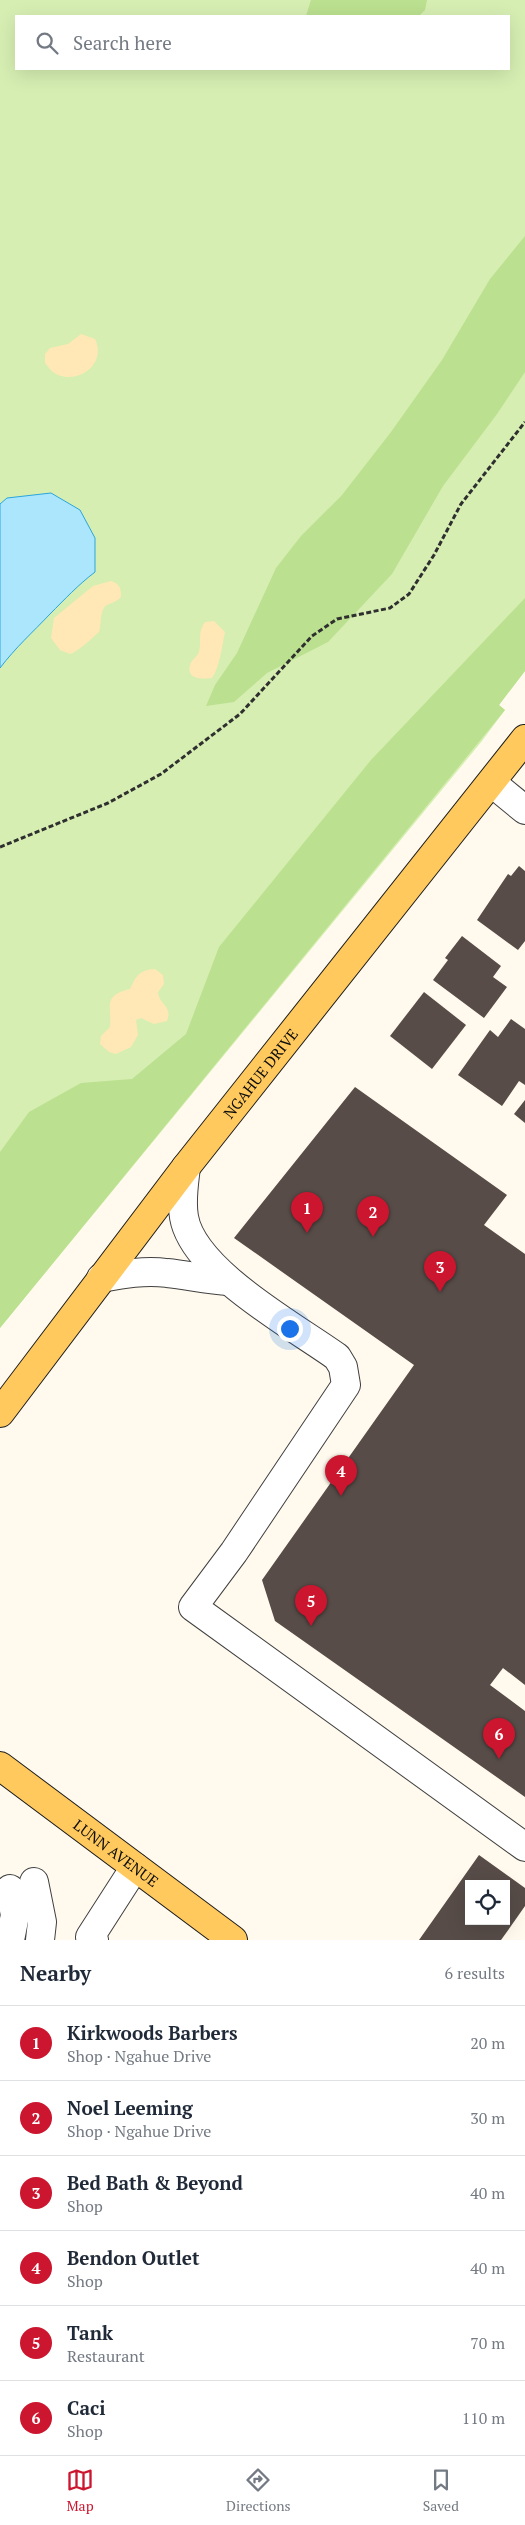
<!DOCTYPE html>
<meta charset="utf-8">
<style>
body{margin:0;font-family:"PT Serif",serif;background:#f6f6f7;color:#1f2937}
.controls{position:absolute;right:15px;bottom:15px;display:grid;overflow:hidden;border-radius:0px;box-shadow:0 5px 20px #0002}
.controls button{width:45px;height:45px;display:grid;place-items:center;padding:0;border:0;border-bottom:1px solid #e0e1e3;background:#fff;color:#1f2937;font:25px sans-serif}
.you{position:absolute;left:289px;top:1328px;width:18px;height:18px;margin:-12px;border:4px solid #fff;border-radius:50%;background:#1a73e8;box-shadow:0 0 0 8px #1a73e833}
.badge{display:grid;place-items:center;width:32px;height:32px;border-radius:50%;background:#cc162f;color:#fff;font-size:16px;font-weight:700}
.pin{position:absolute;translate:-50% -41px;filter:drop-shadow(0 1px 2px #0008)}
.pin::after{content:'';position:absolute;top:26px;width:18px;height:15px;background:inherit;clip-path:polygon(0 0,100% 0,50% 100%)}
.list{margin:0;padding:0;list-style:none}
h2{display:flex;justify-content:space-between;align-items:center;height:65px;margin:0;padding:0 20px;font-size:21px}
h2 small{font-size:16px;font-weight:400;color:#747a83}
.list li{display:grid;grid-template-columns:32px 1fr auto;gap:15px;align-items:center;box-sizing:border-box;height:75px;padding:0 20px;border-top:1px solid #e0e1e3}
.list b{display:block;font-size:19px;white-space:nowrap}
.list p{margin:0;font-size:16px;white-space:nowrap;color:#747a83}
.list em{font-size:16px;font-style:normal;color:#747a83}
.icon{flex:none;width:28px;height:28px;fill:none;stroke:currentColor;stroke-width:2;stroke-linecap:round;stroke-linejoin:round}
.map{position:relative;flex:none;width:525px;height:1940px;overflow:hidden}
.search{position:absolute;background:#fff;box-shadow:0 5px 20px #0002;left:15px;right:15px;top:15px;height:55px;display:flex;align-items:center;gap:12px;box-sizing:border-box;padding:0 18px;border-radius:0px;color:#747a83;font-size:19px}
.sheet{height:515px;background:#fff}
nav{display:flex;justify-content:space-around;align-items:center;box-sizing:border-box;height:70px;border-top:1px solid #e0e1e3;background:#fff;font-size:14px;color:#747a83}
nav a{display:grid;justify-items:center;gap:2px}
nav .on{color:#cc162f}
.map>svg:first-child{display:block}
.green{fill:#d6eeb2;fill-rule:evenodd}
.forest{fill:#bbe08f}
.sand{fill:#ffe8b5}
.water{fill:#abe6fd;stroke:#2aa5dc}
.building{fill:#574c48;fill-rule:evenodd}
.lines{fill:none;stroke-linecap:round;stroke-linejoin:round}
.minor-casing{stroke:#404040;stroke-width:30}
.major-casing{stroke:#1e1e1e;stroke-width:30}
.path{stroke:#2f2f2f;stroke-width:3;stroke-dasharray:5 2.5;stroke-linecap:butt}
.minor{stroke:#fff;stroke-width:28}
.major{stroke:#ffc95d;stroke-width:28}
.labels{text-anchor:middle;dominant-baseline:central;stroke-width:5;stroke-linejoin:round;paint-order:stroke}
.street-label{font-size:15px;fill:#0d0d0d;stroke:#fff}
</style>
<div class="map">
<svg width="525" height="1940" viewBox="0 0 525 1940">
<rect width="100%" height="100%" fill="#fffaed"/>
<path class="green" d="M0,0H525V671L499,705L505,710L482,741L0,1328ZM16,16H509V69H16Z"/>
<g class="forest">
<polygon points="311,0 427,0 425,10 419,16 306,16"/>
<polygon points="525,236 525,372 497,414 443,486 392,574 328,642 267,673 234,702 206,706 215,685 237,653 276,568 301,536 342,495 391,432 442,360 490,279"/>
<polygon points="525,598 525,671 499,705 505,710 0,1328 0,1152 29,1112 81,1083 132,1079 186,1034 219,947 371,760"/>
</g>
<g class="sand">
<path d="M81,334L95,339C108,366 74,387 53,372C50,370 47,365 45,363V354L50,348L68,344Z"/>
<path d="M111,581C120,584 121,588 121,597C116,602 113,602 107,605C99,610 102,624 99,632C91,639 79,651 70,654L60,650L51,638L54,618L93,586Z"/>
<path d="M214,621L225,632C222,646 220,666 212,678C203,679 186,680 190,665C191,660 197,657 199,652C202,641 197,633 205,622Z"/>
<path d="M155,969L163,975L164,984L158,992C159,1005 173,1006 167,1021L154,1024L141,1018L136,1020L138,1035L131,1047L116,1054L109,1052L100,1044L101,1036L110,1027C112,1006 102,996 130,989C136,976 139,970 155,969Z"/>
</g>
<path class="water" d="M51,493L80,510L95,538V572C78,585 65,599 50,614C32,633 16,647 0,668V504L7,498Z"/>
<g class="building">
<polygon points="519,866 525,871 525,941 518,950 477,920 508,874 511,876"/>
<polygon points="462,936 501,966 493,977 507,987 484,1018 433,980 448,960 445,958"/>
<polygon points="424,992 466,1025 432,1069 390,1036"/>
<polygon points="511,1019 525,1029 525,1085 519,1081 502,1106 458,1075 490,1030 498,1037"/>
<polygon points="355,1087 507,1195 484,1225 525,1254 525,1685 503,1668 490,1685 525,1711 525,1797 275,1621 262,1580 414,1365 234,1238"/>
<polygon points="525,1100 525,1123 514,1114"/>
<path d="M479,1855L525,1888V1906L511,1926L501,1940H419ZM469,1884H506V1921H469Z"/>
</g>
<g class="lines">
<g class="minor-casing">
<g id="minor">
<polyline points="492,783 525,810"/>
<path d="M186,1167C184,1184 181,1200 184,1217C193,1271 294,1326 337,1357L343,1367L346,1385L234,1552L193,1607L525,1847"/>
<path d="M101,1278C123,1274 145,1270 167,1273C188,1275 207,1280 229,1281"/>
<polyline points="34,1882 42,1922 40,1940"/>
<polyline points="10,1889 15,1915 10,1940"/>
<polyline points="94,1940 90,1937 135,1867"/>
</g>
</g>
<g class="major-casing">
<g id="major">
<path id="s1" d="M0,1413L186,1167L525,739"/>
<path id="s2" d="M0,1766L233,1940"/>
</g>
</g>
<polyline class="path" points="0,847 108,803 161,774 240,714 312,636 337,619 390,608 409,594 434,555 461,504 525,422"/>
<use href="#minor" class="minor"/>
<use href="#major" class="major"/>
</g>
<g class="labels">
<g class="street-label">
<text stroke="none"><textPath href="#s1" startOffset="428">NGAHUE DRIVE</textPath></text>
<text stroke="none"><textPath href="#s2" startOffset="145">LUNN AVENUE</textPath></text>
</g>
</g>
</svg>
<div class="controls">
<button><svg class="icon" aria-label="locate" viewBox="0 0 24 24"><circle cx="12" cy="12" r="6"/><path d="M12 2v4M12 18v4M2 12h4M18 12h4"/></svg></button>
</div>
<div class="you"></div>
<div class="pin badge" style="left:307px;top:1233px">1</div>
<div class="pin badge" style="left:373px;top:1237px">2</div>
<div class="pin badge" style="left:440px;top:1292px">3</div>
<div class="pin badge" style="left:341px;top:1496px">4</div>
<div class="pin badge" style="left:311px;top:1626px">5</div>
<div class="pin badge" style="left:499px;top:1759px">6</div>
<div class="search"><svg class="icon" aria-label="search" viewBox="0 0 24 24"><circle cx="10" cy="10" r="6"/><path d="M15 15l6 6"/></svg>Search here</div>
</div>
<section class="sheet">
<h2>Nearby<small>6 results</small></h2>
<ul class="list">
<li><span class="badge">1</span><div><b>Kirkwoods Barbers</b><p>Shop · Ngahue Drive</p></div><em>20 m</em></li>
<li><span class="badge">2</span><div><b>Noel Leeming</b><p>Shop · Ngahue Drive</p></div><em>30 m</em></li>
<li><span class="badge">3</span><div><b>Bed Bath &amp; Beyond</b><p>Shop</p></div><em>40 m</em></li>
<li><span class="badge">4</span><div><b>Bendon Outlet</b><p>Shop</p></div><em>40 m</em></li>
<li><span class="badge">5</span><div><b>Tank</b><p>Restaurant</p></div><em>70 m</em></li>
<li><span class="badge">6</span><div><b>Caci</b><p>Shop</p></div><em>110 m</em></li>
</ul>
</section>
<nav>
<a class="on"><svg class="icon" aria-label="map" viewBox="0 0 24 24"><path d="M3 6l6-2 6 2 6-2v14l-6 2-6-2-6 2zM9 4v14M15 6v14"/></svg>Map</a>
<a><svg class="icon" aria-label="directions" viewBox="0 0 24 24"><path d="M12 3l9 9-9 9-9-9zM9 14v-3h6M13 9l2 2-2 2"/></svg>Directions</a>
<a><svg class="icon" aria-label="saved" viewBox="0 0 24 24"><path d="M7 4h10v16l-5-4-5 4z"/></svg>Saved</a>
</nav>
